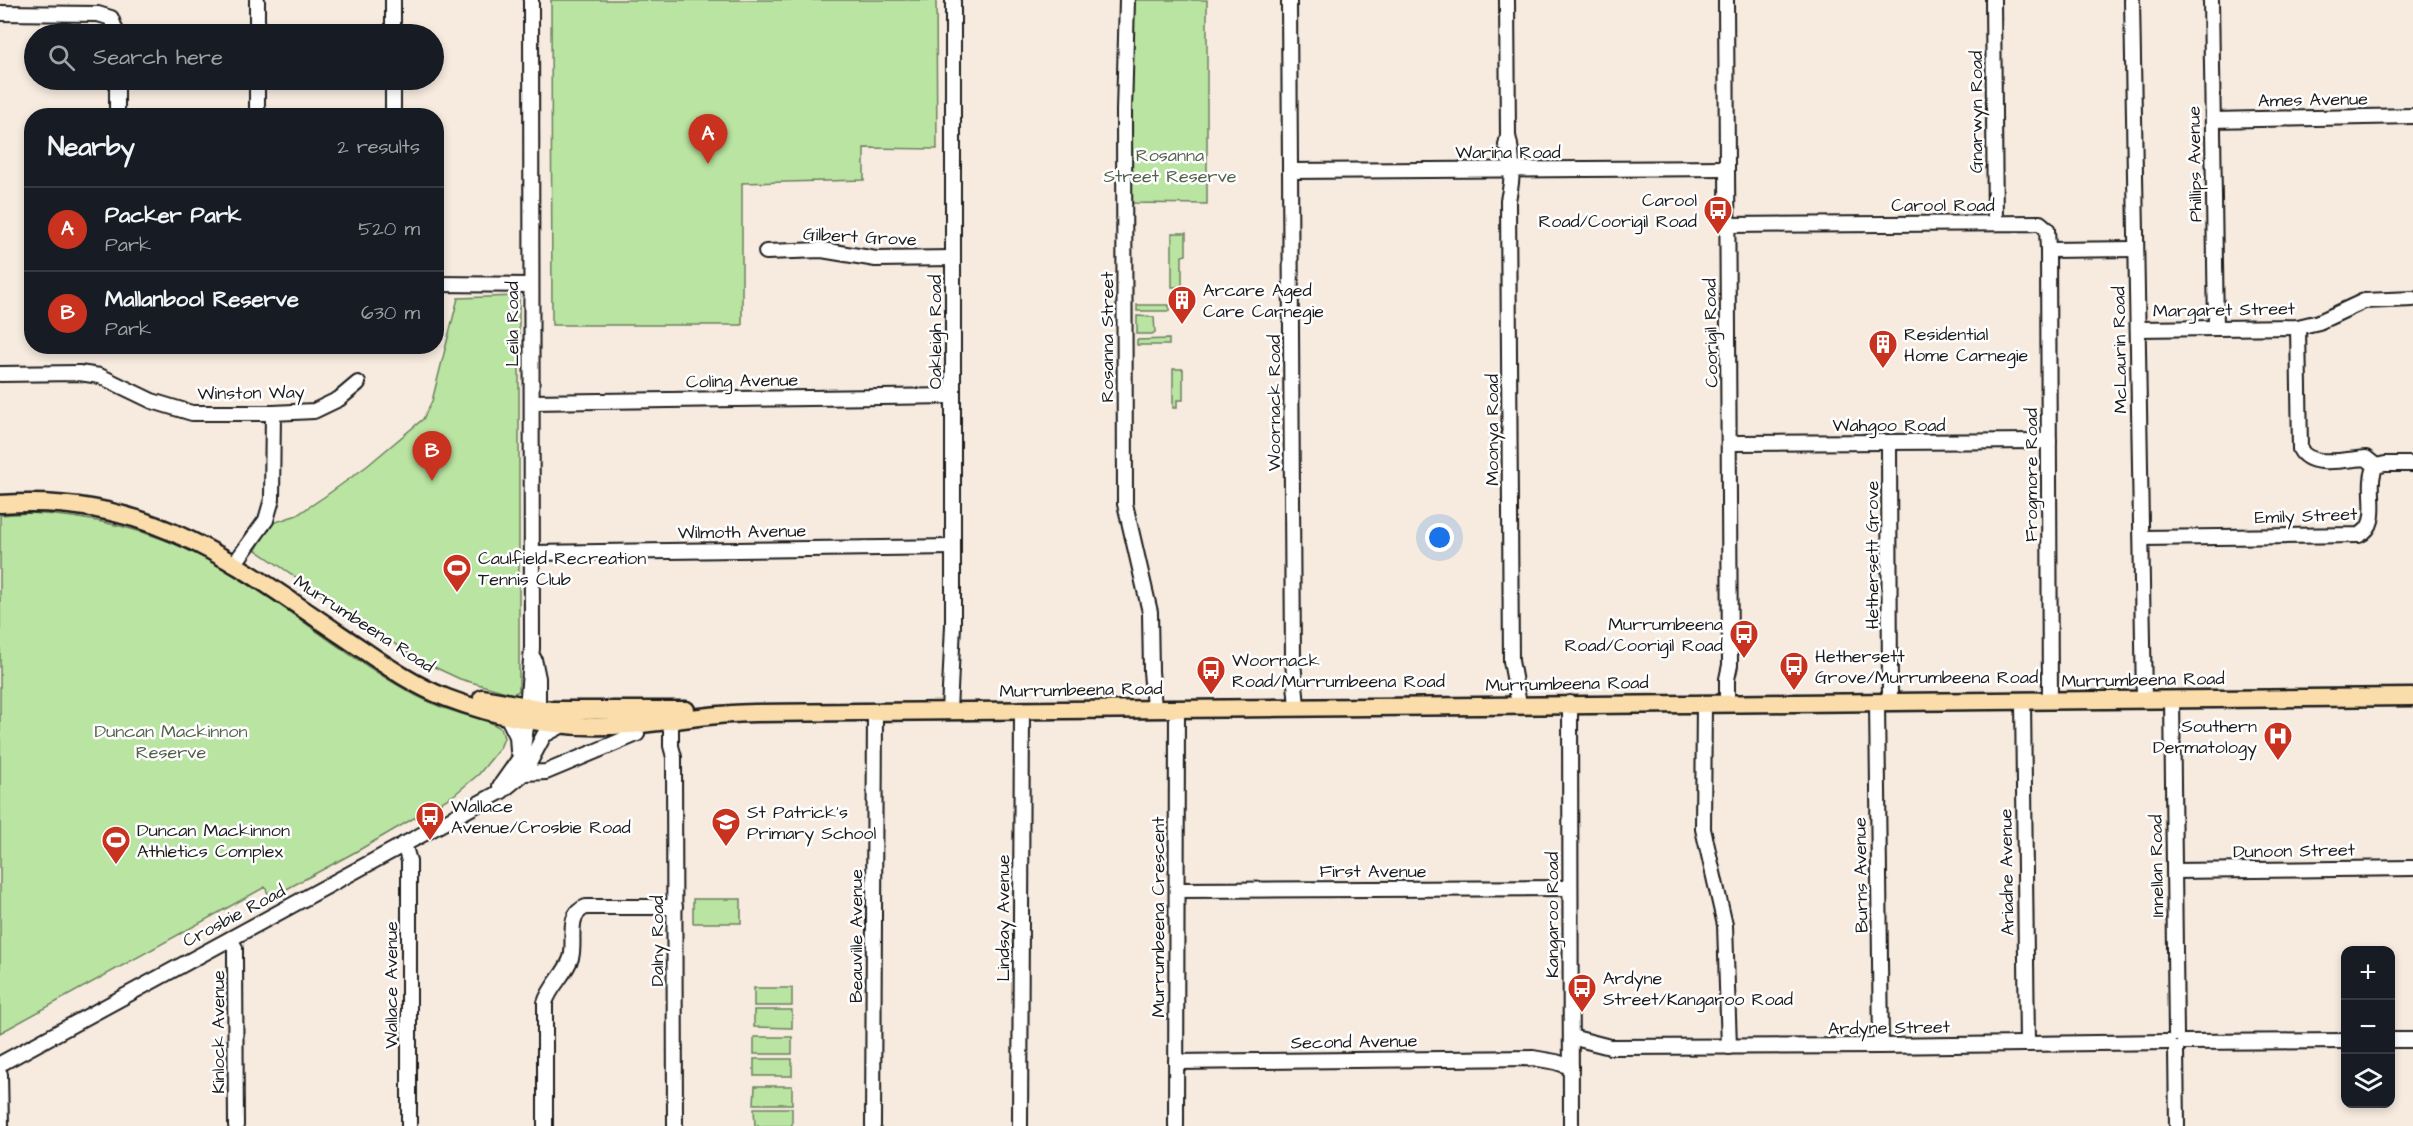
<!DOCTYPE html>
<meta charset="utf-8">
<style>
body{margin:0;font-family:"Architects Daughter",sans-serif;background:#242831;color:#f1f3f6}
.controls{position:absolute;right:18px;bottom:18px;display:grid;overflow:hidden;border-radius:12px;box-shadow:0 3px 9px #0003}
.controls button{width:54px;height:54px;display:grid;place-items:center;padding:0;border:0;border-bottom:2px solid #363941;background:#171b24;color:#f1f3f6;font:30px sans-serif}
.you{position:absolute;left:1440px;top:538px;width:21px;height:21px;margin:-15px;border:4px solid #fff;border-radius:50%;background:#1a73e8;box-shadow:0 0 0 9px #1a73e833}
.badge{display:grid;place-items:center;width:39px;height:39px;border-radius:50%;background:#c8321e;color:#fff;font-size:20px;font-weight:700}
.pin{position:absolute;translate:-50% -50px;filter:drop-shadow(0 2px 3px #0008)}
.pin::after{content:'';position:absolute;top:32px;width:21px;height:18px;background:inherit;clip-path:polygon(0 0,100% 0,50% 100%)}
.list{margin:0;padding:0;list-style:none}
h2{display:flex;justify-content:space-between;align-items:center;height:78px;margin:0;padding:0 24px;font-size:26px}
h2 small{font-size:20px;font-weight:400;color:#9ea1a6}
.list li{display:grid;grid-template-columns:39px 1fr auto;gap:18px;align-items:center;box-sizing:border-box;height:84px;padding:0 24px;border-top:2px solid #363941}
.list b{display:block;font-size:22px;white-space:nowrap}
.list p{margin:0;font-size:20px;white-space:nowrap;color:#9ea1a6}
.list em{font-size:20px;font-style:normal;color:#9ea1a6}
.icon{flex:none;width:33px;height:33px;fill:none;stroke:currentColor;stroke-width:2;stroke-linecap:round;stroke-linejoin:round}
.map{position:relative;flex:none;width:2413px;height:1126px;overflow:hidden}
.search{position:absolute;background:#171b24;box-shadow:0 3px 9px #0003;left:24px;top:24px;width:420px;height:66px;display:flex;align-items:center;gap:15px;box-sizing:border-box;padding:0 21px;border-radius:33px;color:#9ea1a6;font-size:22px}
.panel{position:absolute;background:#171b24;box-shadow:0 3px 9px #0003;left:24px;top:108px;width:420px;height:246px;border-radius:24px}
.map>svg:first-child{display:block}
.green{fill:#bae4a1;stroke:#6b805e;stroke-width:1.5}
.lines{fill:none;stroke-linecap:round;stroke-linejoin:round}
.minor-casing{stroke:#1c1c1c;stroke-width:18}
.major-casing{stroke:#1c1c1c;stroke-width:21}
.minor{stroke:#fff;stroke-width:14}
.major{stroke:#faddab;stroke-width:16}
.labels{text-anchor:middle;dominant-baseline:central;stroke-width:5;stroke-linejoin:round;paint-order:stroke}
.street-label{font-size:18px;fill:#1c1c1c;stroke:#fff}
.park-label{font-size:18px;fill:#53624b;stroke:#fff}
.poi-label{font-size:18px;fill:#1c1c1c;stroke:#fff;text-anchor:start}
</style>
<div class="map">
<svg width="2413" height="1126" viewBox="0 0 2413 1126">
<rect width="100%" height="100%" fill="#f7ebdf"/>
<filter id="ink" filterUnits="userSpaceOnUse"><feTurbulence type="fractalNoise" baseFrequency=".0167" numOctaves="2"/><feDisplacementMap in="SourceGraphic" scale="12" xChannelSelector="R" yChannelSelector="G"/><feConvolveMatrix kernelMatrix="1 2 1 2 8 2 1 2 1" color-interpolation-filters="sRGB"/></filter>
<g filter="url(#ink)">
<g class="green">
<polygon points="551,0 936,0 937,149 864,148 864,180 742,183 742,325 552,325"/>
<polygon points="1133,0 1207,0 1207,204 1130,203"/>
<polygon points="1172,233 1186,233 1186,255 1182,256 1182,287 1172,287"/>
<polygon points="519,296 519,691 513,694 460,679 417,659 256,550 270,524 297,515 324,497 367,466 423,419 432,401 458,298"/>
<rect x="1137" y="305" width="32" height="6"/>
<polygon points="1137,316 1154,317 1155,332 1152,334 1137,334"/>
<polygon points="1169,339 1169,345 1137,345 1137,340"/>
<polygon points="1173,369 1183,369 1183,400 1177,400 1177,408 1173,408"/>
<path d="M29,513C90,516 149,529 203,557C273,594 333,648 401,687C419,698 438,707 459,713C471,717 485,719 497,726L501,728L504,738L500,748L479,774L454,795L359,850L270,898L265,887L0,1033V515Z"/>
<rect x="693" y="899" width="48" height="24"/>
<rect x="754" y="988" width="38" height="18"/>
<polygon points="754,1010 792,1010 792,1028 754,1027"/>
<rect x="754" y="1037" width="38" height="17"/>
<rect x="754" y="1059" width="38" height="17"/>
<polygon points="755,1086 792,1086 792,1104 754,1104"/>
<polygon points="754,1108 792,1108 792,1126 755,1126"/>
</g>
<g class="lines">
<g class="minor-casing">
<g id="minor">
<polyline points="257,0 257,34"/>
<polyline points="393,0 393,34"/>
<polyline points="1127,0 1124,111 1125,504 1150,612 1151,671 1154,708"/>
<polyline points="1289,0 1293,662 1297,706"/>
<polyline points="1726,0 1730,665 1727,679 1727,703"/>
<polyline points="1993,0 1995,223"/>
<polyline points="2132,0 2144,699"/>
<polyline points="2211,0 2216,328"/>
<polyline points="0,13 98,14 111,18 117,34"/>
<polyline points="257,80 257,116"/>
<polyline points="393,80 393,116"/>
<polyline points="117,116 117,80"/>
<polyline points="2213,120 2413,116"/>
<path d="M1508,136C1513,156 1513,179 1508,200L1511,661L1519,704"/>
<polyline points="1506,145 1508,136 1507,0"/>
<polyline points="1290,171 1727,168"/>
<polyline points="1727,225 2040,223 2047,229 2048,250 2136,249"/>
<polyline points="2048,250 2050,700"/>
<polyline points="766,252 822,250 876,259 953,258"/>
<polyline points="436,284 531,285"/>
<path d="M2298,327L2300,449C2310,469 2347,459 2366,458L2376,466"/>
<polyline points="2138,329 2298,327 2319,322 2364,301 2413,299"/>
<polyline points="0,374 79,373 100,376 152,401 192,413 273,413 314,411 339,399 358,383"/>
<polyline points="532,402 953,396"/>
<polyline points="1730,443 2049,441"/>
<polyline points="1889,443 1890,703"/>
<path d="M2142,538L2359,535C2384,524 2364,487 2376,466L2385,464H2413"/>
<polyline points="532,553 953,547"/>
<polyline points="235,563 266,520 272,499 273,413"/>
<polyline points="534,659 538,678 538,709"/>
<polyline points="2172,699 2176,1034"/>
<polyline points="2023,701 2027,1044"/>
<polyline points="1570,703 1571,1126"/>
<polyline points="1704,703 1703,829 1725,925 1729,1047"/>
<polyline points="1877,703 1881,1046"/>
<polyline points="527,708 532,648 531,0"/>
<polyline points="949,711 953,625 953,0"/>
<polyline points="671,712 671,746 674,757 675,1126"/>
<polyline points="507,716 517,736 518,751"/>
<polyline points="524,773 546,772 637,734"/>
<polyline points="500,786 522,755 527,720"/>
<polyline points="404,844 409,861 409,1126"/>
<polyline points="2175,871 2413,868"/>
<polyline points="1177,890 1570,888"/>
<polyline points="230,939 235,948 235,959 236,1126"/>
<polyline points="1571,1037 1610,1047 1881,1046 2168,1042"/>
<polyline points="2390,1040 2413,1040"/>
<polyline points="2184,1042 2346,1041"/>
<polyline points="2176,1049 2177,1126"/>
<polyline points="1176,1062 1533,1058 1556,1062 1571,1067"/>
<polyline points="0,1064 502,791 524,773 544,735 561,726"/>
<polyline points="0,1074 1,1126"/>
<path d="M545,1126V1003C550,986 565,975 571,958C576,942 565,914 586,907H675"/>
<polyline points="873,1126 875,711"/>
<polyline points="1020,1126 1022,710"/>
<polyline points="1176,1126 1177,708"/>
</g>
</g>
<g class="major-casing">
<g id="major">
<path d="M0,504C144,494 226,556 338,633C373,656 407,683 447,698C505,720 567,730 629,725C671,722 712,713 755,713L2413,697"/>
<polyline points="482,698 550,710 686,710"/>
</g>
</g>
<use href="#minor" class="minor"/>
<use href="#major" class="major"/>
</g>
</g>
<defs>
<g id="bus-pin" transform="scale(1.5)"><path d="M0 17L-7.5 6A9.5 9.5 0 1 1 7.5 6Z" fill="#c8321e" stroke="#fff"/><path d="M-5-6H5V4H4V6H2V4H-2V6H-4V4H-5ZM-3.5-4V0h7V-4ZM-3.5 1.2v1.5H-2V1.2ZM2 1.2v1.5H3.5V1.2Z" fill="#fff"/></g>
<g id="building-pin" transform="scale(1.5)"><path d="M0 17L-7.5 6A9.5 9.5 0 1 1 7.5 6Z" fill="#c8321e" stroke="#fff"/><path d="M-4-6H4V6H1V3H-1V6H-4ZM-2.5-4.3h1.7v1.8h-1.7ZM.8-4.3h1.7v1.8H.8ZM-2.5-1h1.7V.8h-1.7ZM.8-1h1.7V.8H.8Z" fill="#fff"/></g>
<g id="stadium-pin" transform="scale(1.5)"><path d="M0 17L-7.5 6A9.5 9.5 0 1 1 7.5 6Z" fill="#c8321e" stroke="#fff"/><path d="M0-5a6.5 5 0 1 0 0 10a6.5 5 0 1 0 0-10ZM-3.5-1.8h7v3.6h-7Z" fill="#fff"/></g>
<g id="hospital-pin" transform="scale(1.5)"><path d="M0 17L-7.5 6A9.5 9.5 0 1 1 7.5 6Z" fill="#c8321e" stroke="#fff"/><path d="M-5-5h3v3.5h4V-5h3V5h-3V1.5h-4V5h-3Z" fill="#fff"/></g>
<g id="school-pin" transform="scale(1.5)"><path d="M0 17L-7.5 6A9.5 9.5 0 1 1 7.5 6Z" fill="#c8321e" stroke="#fff"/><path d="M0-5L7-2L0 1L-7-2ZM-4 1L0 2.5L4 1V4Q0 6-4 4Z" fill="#fff"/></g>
</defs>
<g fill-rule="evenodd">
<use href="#bus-pin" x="1718" y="210"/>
<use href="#building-pin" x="1182" y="300"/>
<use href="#building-pin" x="1883" y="344"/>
<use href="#stadium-pin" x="457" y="568"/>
<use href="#bus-pin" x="1744" y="634"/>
<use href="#bus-pin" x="1794" y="666"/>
<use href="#bus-pin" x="1211" y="670"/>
<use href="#hospital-pin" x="2278" y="736"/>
<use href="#bus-pin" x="430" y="816"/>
<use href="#school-pin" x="726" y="822"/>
<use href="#stadium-pin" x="116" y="840"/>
<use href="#bus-pin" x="1582" y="988"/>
</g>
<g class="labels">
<g class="street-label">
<text transform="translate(2313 100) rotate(-1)">Ames Avenue</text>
<text transform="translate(1976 112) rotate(-90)">Gnarwyn Road</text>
<text x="1508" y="152">Warina Road</text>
<text transform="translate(2195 164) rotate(-91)">Phillips Avenue</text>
<text x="1943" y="205">Carool Road</text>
<text transform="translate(860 237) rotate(3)">Gilbert Grove</text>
<text transform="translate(2224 310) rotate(-1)">Margaret Street</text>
<text transform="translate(512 324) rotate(-90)">Leila Road</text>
<text transform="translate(935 332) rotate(-90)">Oakleigh Road</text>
<text transform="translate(1711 333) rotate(-91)">Coorigil Road</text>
<text transform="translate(1107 337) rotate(-90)">Rosanna Street</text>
<text transform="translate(2120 350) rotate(-91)">McLaurin Road</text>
<text transform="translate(742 381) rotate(-1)">Coling Avenue</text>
<text transform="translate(251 393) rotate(-1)">Winston Way</text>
<text transform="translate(1274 403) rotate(-90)">Woornack Road</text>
<text x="1889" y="425">Wahgoo Road</text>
<text transform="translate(1492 430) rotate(-90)">Moonya Road</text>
<text transform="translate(2031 475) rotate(-90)">Frogmore Road</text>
<text transform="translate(2306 516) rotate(-2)">Emily Street</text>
<text transform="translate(742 532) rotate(-1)">Wilmoth Avenue</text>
<text transform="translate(1872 555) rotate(-90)">Hethersett Grove</text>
<text transform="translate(364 624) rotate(33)">Murrumbeena Road</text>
<text transform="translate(2143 680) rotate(-1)">Murrumbeena Road</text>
<text transform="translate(1567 684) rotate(-1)">Murrumbeena Road</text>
<text transform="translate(1081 690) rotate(-1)">Murrumbeena Road</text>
<text transform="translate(2294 851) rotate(-1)">Dunoon Street</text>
<text transform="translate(2157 866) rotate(-91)">Innellan Road</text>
<text x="1373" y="871">First Avenue</text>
<text transform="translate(2007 872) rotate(-91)">Ariadne Avenue</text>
<text transform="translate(1861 875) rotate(-91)">Burns Avenue</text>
<text transform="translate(1552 915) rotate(-90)">Kangaroo Road</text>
<text transform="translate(234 916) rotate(-28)">Crosbie Road</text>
<text transform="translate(1158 917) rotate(-90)">Murrumbeena Crescent</text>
<text transform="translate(1003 918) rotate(-90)">Lindsay Avenue</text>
<text transform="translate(856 936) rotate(-90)">Beauville Avenue</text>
<text transform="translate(657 941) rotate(-90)">Dalny Road</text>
<text transform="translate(391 985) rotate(-90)">Wallace Avenue</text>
<text transform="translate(1889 1028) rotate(-1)">Ardyne Street</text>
<text transform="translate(218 1032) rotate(-90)">Kinlock Avenue</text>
<text transform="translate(1354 1042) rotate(-1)">Second Avenue</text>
</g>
<g class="park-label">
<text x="1170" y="155">Rosanna<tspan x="1170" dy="21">Street Reserve</tspan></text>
<text x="171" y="731">Duncan Mackinnon<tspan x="171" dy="21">Reserve</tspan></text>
</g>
<g class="poi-label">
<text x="1697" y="200" text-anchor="end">Carool<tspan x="1697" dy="21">Road/Coorigil Road</tspan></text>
<text x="1203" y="290">Arcare Aged<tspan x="1203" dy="21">Care Carnegie</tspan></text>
<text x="1904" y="334">Residential<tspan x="1904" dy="21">Home Carnegie</tspan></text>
<text x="478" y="558">Caulfield Recreation<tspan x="478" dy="21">Tennis Club</tspan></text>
<text x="1723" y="624" text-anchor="end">Murrumbeena<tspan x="1723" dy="21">Road/Coorigil Road</tspan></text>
<text x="1815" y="656">Hethersett<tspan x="1815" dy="21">Grove/Murrumbeena Road</tspan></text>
<text x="1232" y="660">Woornack<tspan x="1232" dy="21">Road/Murrumbeena Road</tspan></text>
<text x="2257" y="726" text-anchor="end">Southern<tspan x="2257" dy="21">Dermatology</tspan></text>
<text x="451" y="806">Wallace<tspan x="451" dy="21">Avenue/Crosbie Road</tspan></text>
<text x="747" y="812">St Patrick's<tspan x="747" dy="21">Primary School</tspan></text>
<text x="137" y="830">Duncan Mackinnon<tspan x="137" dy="21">Athletics Complex</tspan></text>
<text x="1603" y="978">Ardyne<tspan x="1603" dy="21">Street/Kangaroo Road</tspan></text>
</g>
</g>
</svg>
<div class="controls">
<button>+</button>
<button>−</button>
<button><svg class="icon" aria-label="layers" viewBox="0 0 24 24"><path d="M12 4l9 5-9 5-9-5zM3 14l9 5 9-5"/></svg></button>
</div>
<div class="you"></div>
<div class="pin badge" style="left:708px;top:164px">A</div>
<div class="pin badge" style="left:432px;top:481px">B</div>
<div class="search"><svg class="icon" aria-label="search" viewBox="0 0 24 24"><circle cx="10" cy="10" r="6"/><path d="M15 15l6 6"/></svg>Search here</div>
<section class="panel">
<h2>Nearby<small>2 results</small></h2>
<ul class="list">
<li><span class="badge">A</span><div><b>Packer Park</b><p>Park</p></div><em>520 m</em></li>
<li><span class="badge">B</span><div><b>Mallanbool Reserve</b><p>Park</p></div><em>630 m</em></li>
</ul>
</section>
</div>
